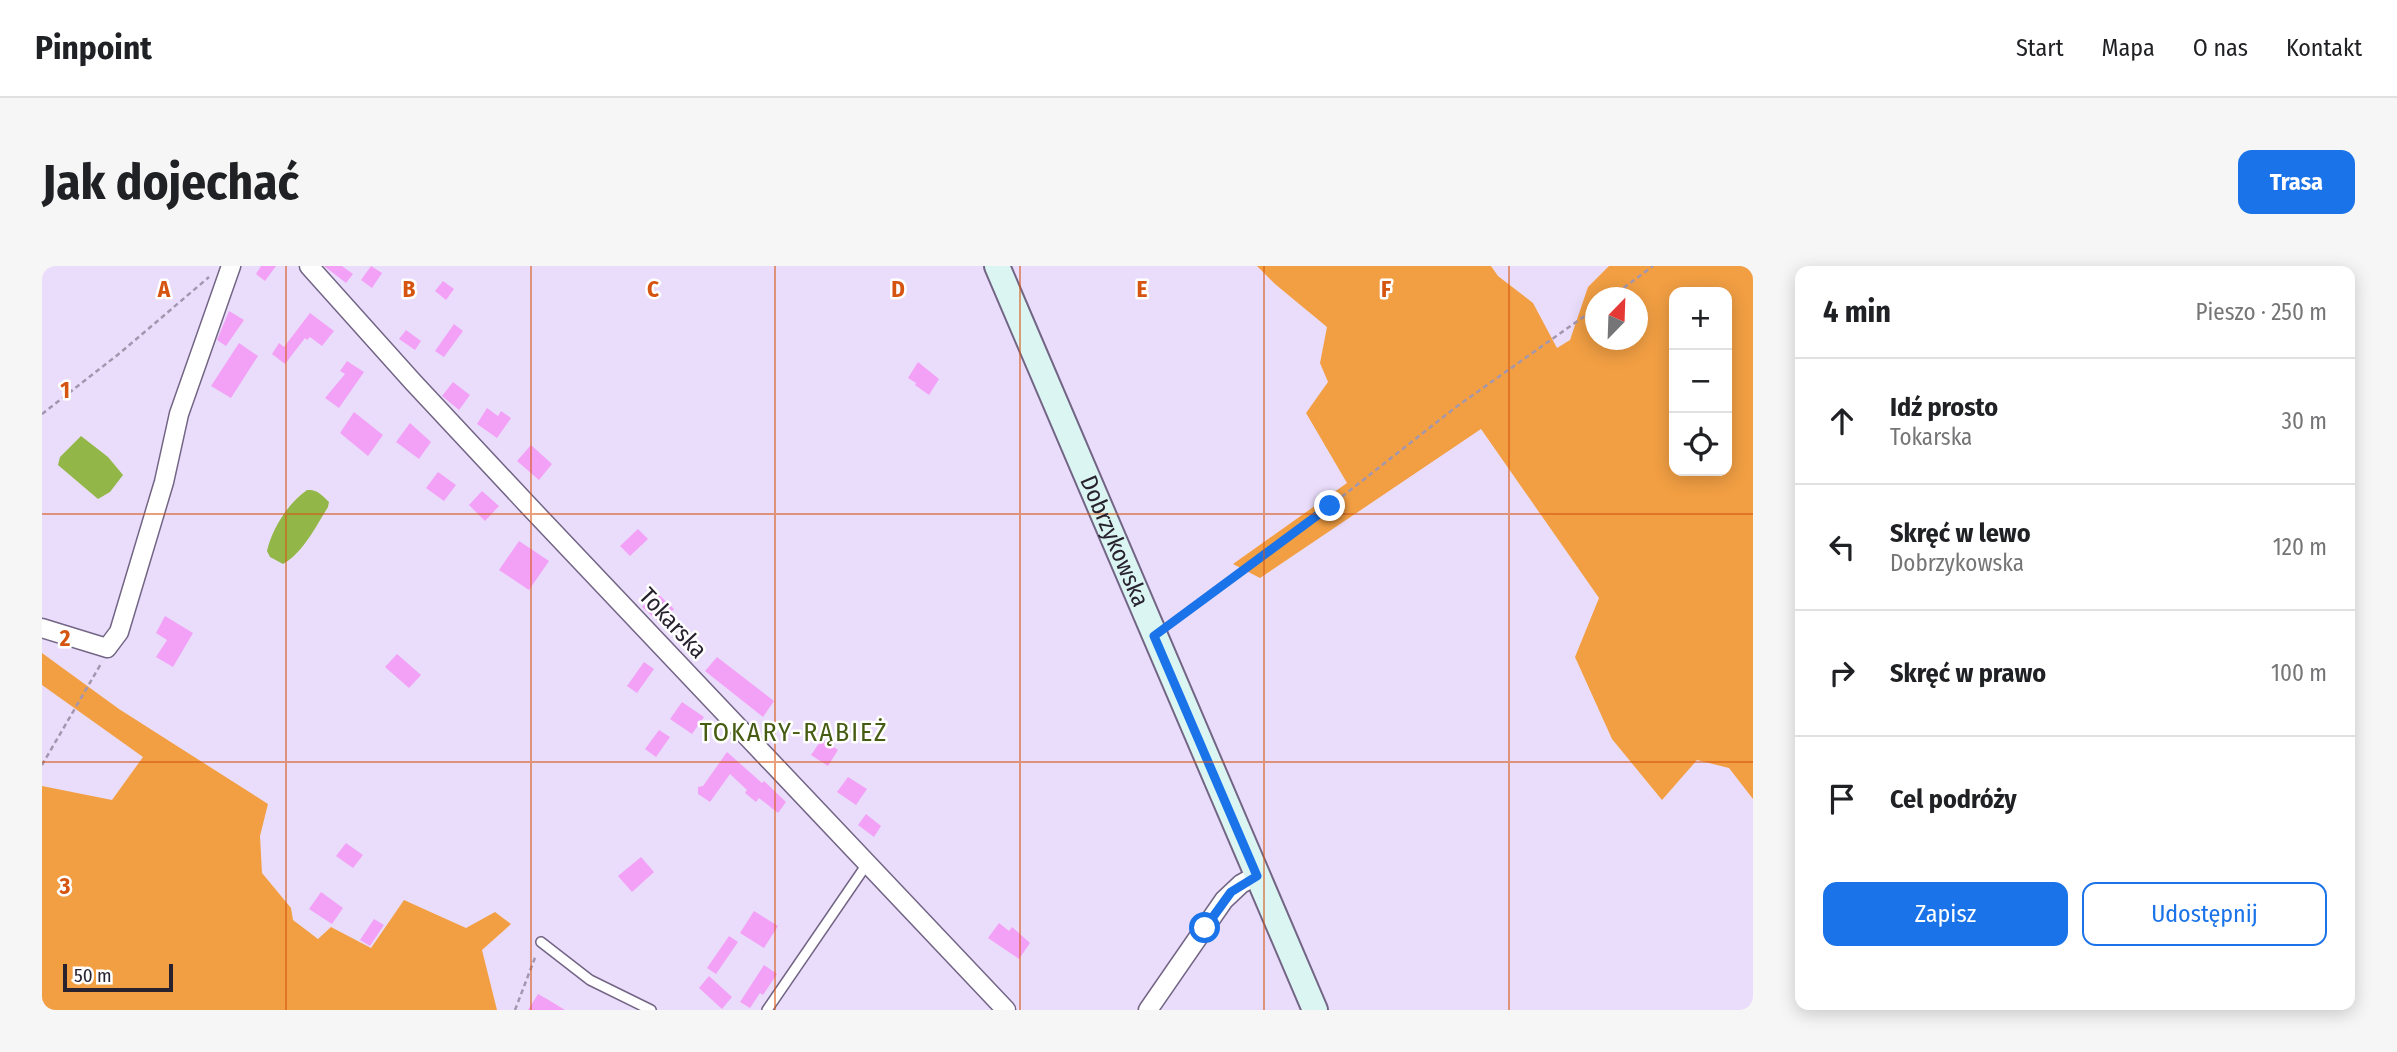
<!DOCTYPE html>
<html lang="pl">
<meta charset="utf-8">
<style>
body{margin:0;font-family:"Fira Sans Condensed",sans-serif;background:#f6f6f6;color:#202124}
.controls{position:absolute;right:21px;top:21px;display:grid;overflow:hidden;border-radius:14px;box-shadow:0 4px 18px #0003}
.controls button{width:63px;height:63px;display:grid;place-items:center;padding:0;border:0;border-bottom:2px solid #e0e0e0;background:#fff;color:#202124;font:35px sans-serif}
.compass{position:absolute;left:1543px;top:21px;width:63px;height:63px;border-radius:50%;background:#fff;box-shadow:0 4px 18px #0003;rotate:23deg}
.scale{position:absolute;left:21px;bottom:18px;width:110px;box-sizing:border-box;padding-left:7px;border:4px solid #28222f;border-top:0;font-size:19px;line-height:24px;white-space:nowrap;color:#28222f;-webkit-text-stroke:5px #fff;paint-order:stroke}
.stop{position:absolute;width:21px;height:21px;margin:-16px;border:5px solid #1a73e8;border-radius:50%;background:#fff}
.stop.end{background:#1a73e8;border-color:#fff;box-shadow:0 2px 7px #0008}
.list{margin:0;padding:0;list-style:none}
h2{display:flex;justify-content:space-between;align-items:center;height:91px;margin:0;padding:0 28px;font-size:30px}
h2 small{font-size:23px;font-weight:400;color:#757577}
.list li{display:grid;grid-template-columns:46px 1fr auto;gap:21px;align-items:center;box-sizing:border-box;height:126px;padding:0 28px;border-top:2px solid #e0e0e0}
.list b{display:block;font-size:26px;white-space:nowrap}
.list p{margin:0;font-size:23px;white-space:nowrap;color:#757577}
.list em{font-size:23px;font-style:normal;color:#757577}
.actions{display:flex;gap:14px;padding:21px 28px}
.actions a{flex:1;padding:16px 0;border:2px solid #1a73e8;border-radius:14px;text-align:center;font-size:24px;color:#1a73e8}
.actions .main{background:#1a73e8;color:#fff}
.icon{flex:none;width:38px;height:38px;fill:none;stroke:currentColor;stroke-width:2;stroke-linecap:round;stroke-linejoin:round}
.map{position:relative;flex:none;width:1711px;height:744px;overflow:hidden;border-radius:14px}
header{display:flex;align-items:center;gap:42px;box-sizing:border-box;height:98px;padding:0 35px;background:#fff;border-bottom:2px solid #e0e0e0}
header strong{font-size:33px}
nav{display:flex;gap:38px;margin-inline-start:auto;font-size:24px}
.intro{display:flex;align-items:center;justify-content:space-between;box-sizing:border-box;height:168px;padding:0 42px}
h1{margin:0;font-size:49px}
.button{padding:18px 32px;border-radius:14px;background:#1a73e8;color:#fff;font-size:24px;font-weight:700}
main{display:flex;gap:42px;padding:0 42px}
aside{flex:1;background:#fff;border-radius:14px;box-shadow:0 4px 18px #0003}
.map>svg:first-child{display:block}
.forest{fill:#f29f43;fill-rule:evenodd}
.water{fill:#92b647}
.building{fill:#f2a1f6}
.lines{fill:none;stroke-linecap:round;stroke-linejoin:round}
.lane-casing{stroke:#736585;stroke-width:12}
.street-casing{stroke:#736585;stroke-width:21}
.secondary-casing{stroke:#736585;stroke-width:28}
.path{stroke:#a297af;stroke-width:2.5;stroke-dasharray:5 3.5;stroke-linecap:butt}
.lane{stroke:#fff;stroke-width:9}
.street{stroke:#fff;stroke-width:18}
.secondary{stroke:#daf5f2;stroke-width:24}
.route{stroke:#1a73e8;stroke-width:9}
.grid{fill:none;stroke:#d55410;stroke-width:2;stroke-opacity:0.55}
.labels{text-anchor:middle;dominant-baseline:central;stroke-width:5;stroke-linejoin:round;paint-order:stroke}
.street-label{font-size:24px;fill:#28222f;stroke:#fff}
.neighbourhood-label{font-size:26px;letter-spacing:2px;fill:#465c12;stroke:#fff}
.grid-label{font-size:23px;text-anchor:middle;font-weight:bold;fill:#d55410;stroke:#fff;stroke-width:5;stroke-linejoin:round;paint-order:stroke}
</style>
<header>
<strong>Pinpoint</strong>
<nav><a>Start</a><a>Mapa</a><a>O nas</a><a>Kontakt</a></nav>
</header>
<div class="intro"><h1>Jak dojechać</h1><a class="button">Trasa</a></div>
<main>
<div class="map">
<svg width="1711" height="744" viewBox="0 0 1711 744">
<rect width="100%" height="100%" fill="#eaddfb"/>
<g class="forest">
<path d="M1215,0H1449L1456,10L1491,37L1515,82L1528,74L1546,21L1567,0H1711V533L1687,502L1655,494L1620,534L1570,473L1533,391L1557,332L1439,163L1218,312L1191,298L1305,217L1264,147L1286,116L1278,97L1285,61L1233,18ZM1632,26H1685V205H1632ZM1554,32H1596V74H1554Z"/>
<polygon points="0,387 77,443 226,538 218,570 220,607 249,642 251,654 276,673 289,661 329,682 362,634 424,662 453,646 469,658 440,684 455,744 0,744 0,520 70,534 101,491 0,419"/>
</g>
<g class="water">
<polygon points="39,170 66,191 81,209 68,226 56,233 16,199 18,191"/>
<path d="M265,224C275,223 280,229 287,236L286,241C274,260 261,287 241,298L228,291L225,285C230,263 246,237 265,224Z"/>
</g>
<g class="building">
<polygon points="219,0 234,0 223,15 214,8"/>
<polygon points="282,0 300,0 311,8 304,17"/>
<polygon points="329,0 340,7 330,22 319,14"/>
<polygon points="401,15 412,23 404,34 393,25"/>
<polygon points="187,45 202,54 184,80 175,74"/>
<polygon points="268,47 292,65 280,80 268,71 265,74 263,72 243,98 230,88 237,77 242,81"/>
<polygon points="412,58 421,65 402,91 393,85"/>
<polygon points="364,64 379,75 373,84 357,73"/>
<polygon points="197,77 216,90 189,132 169,120"/>
<polygon points="305,95 322,106 297,142 283,132 303,108 298,105"/>
<polygon points="876,96 897,113 887,129 873,119 874,117 866,112"/>
<polygon points="411,116 428,129 417,144 400,130"/>
<polygon points="445,142 456,150 459,145 469,152 455,172 435,158"/>
<polygon points="312,146 341,169 326,190 298,167"/>
<polygon points="368,157 389,176 377,193 354,176"/>
<polygon points="489,179 510,198 497,214 475,195"/>
<polygon points="396,206 414,219 402,235 384,222"/>
<polygon points="440,225 457,240 443,255 427,239"/>
<polygon points="596,263 606,273 588,290 578,280"/>
<polygon points="477,275 507,295 487,324 457,304"/>
<polygon points="614,326 632,343 619,358 600,341"/>
<polygon points="123,350 151,367 131,401 114,391 125,374 114,367"/>
<polygon points="355,388 379,409 367,422 343,401"/>
<polygon points="675,391 732,435 721,451 663,405"/>
<polygon points="602,396 612,403 595,427 585,420"/>
<polygon points="640,436 662,451 650,468 628,453"/>
<polygon points="617,464 628,471 614,491 603,483"/>
<polygon points="780,473 796,484 786,500 769,489"/>
<polygon points="685,486 720,517 722,515 744,536 736,547 717,532 714,536 703,527 705,524 688,508 668,536 656,528 656,521 661,520"/>
<polygon points="806,511 825,523 814,539 795,526"/>
<polygon points="824,548 839,560 832,571 816,559"/>
<polygon points="304,577 321,589 311,602 294,590"/>
<polygon points="599,591 612,606 590,626 576,610"/>
<polygon points="279,626 301,642 290,658 267,643"/>
<polygon points="712,645 736,660 722,682 698,667"/>
<polygon points="332,653 342,659 328,680 318,674"/>
<polygon points="957,657 967,665 970,661 988,677 977,693 946,672"/>
<polygon points="687,670 696,676 674,708 665,702"/>
<polygon points="722,699 735,708 721,729 718,727 708,742 698,736"/>
<polygon points="667,710 690,731 680,743 657,722"/>
<polygon points="496,728 505,733 523,744 486,744"/>
</g>
<g class="lines">
<g class="lane-casing">
<g id="lane">
<polyline points="499,676 548,714 609,744"/>
<polyline points="725,744 825,598"/>
</g>
</g>
<g class="street-casing">
<g id="street">
<polyline points="267,0 371,116 484,237 964,744"/>
<polyline points="0,362 65,382 77,366 122,216 137,148 189,0"/>
<polyline points="1106,744 1182,634 1199,618 1215,609"/>
</g>
</g>
<g class="secondary-casing">
<g id="secondary">
<path id="s1" d="M955,0L1273,744"/>
</g>
</g>
<g class="path">
<polyline points="1568,32 1611,0"/>
<polyline points="0,148 78,87 167,11"/>
<polyline points="1129,357 1288,240 1414,141 1554,42"/>
<polyline points="0,499 60,396"/>
<polyline points="473,744 494,689"/>
</g>
<use href="#lane" class="lane"/>
<use href="#street" class="street"/>
<use href="#secondary" class="secondary"/>
</g>
<g class="lines">
<polyline class="route" points="1163,662 1189,626 1215,610 1112,370 1288,240"/>
</g>
<path class="grid" d="M244,0V744M489,0V744M733,0V744M978,0V744M1222,0V744M1467,0V744M0,248H1711M0,496H1711"/>
<g class="labels">
<g class="street-label">
<text stroke="none"><textPath href="#s1" startOffset="299">Dobrzykowska</textPath></text>
<text transform="translate(631 357) rotate(47)">Tokarska</text>
</g>
<g class="neighbourhood-label">
<text x="752" y="466">TOKARY-RĄBIEŻ</text>
</g>
</g>
<g class="grid-label">
<text x="122" y="31">A</text>
<text x="367" y="31">B</text>
<text x="611" y="31">C</text>
<text x="856" y="31">D</text>
<text x="1100" y="31">E</text>
<text x="1344" y="31">F</text>
<text x="23" y="132">1</text>
<text x="23" y="380">2</text>
<text x="23" y="628">3</text>
</g>
</svg>
<div class="controls">
<button>+</button>
<button>−</button>
<button><svg class="icon" aria-label="locate" viewBox="0 0 24 24"><circle cx="12" cy="12" r="6"/><path d="M12 2v4M12 18v4M2 12h4M18 12h4"/></svg></button>
</div>
<svg class="compass" viewBox="-18 -18 36 36"><path d="M0-13l5 13h-10z" fill="#e53935"/><path d="M0 13l5-13h-10z" fill="#757577"/></svg>
<div class="scale">50 m</div>
<div class="stop" style="left:1163px;top:662px"></div>
<div class="stop end" style="left:1288px;top:240px"></div>
</div>
<aside>
<h2>4 min<small>Pieszo · 250 m</small></h2>
<ul class="list">
<li><svg class="icon" aria-label="ahead" viewBox="0 0 24 24"><path d="M12 20V5M6 11l6-6 6 6"/></svg><div><b>Idź prosto</b><p>Tokarska</p></div><em>30 m</em></li>
<li><svg class="icon" aria-label="left" viewBox="0 0 24 24"><path d="M17 20v-9H6M10 6l-5 5 5 5"/></svg><div><b>Skręć w lewo</b><p>Dobrzykowska</p></div><em>120 m</em></li>
<li><svg class="icon" aria-label="right" viewBox="0 0 24 24"><path d="M7 20v-9h11M14 6l5 5-5 5"/></svg><div><b>Skręć w prawo</b></div><em>100 m</em></li>
<li><svg class="icon" aria-label="arrive" viewBox="0 0 24 24"><path d="M6 21V4h12l-3 4 3 4H6"/></svg><div><b>Cel podróży</b></div></li>
</ul>
<div class="actions"><a class="main">Zapisz</a><a>Udostępnij</a></div>
</aside>
</main>
